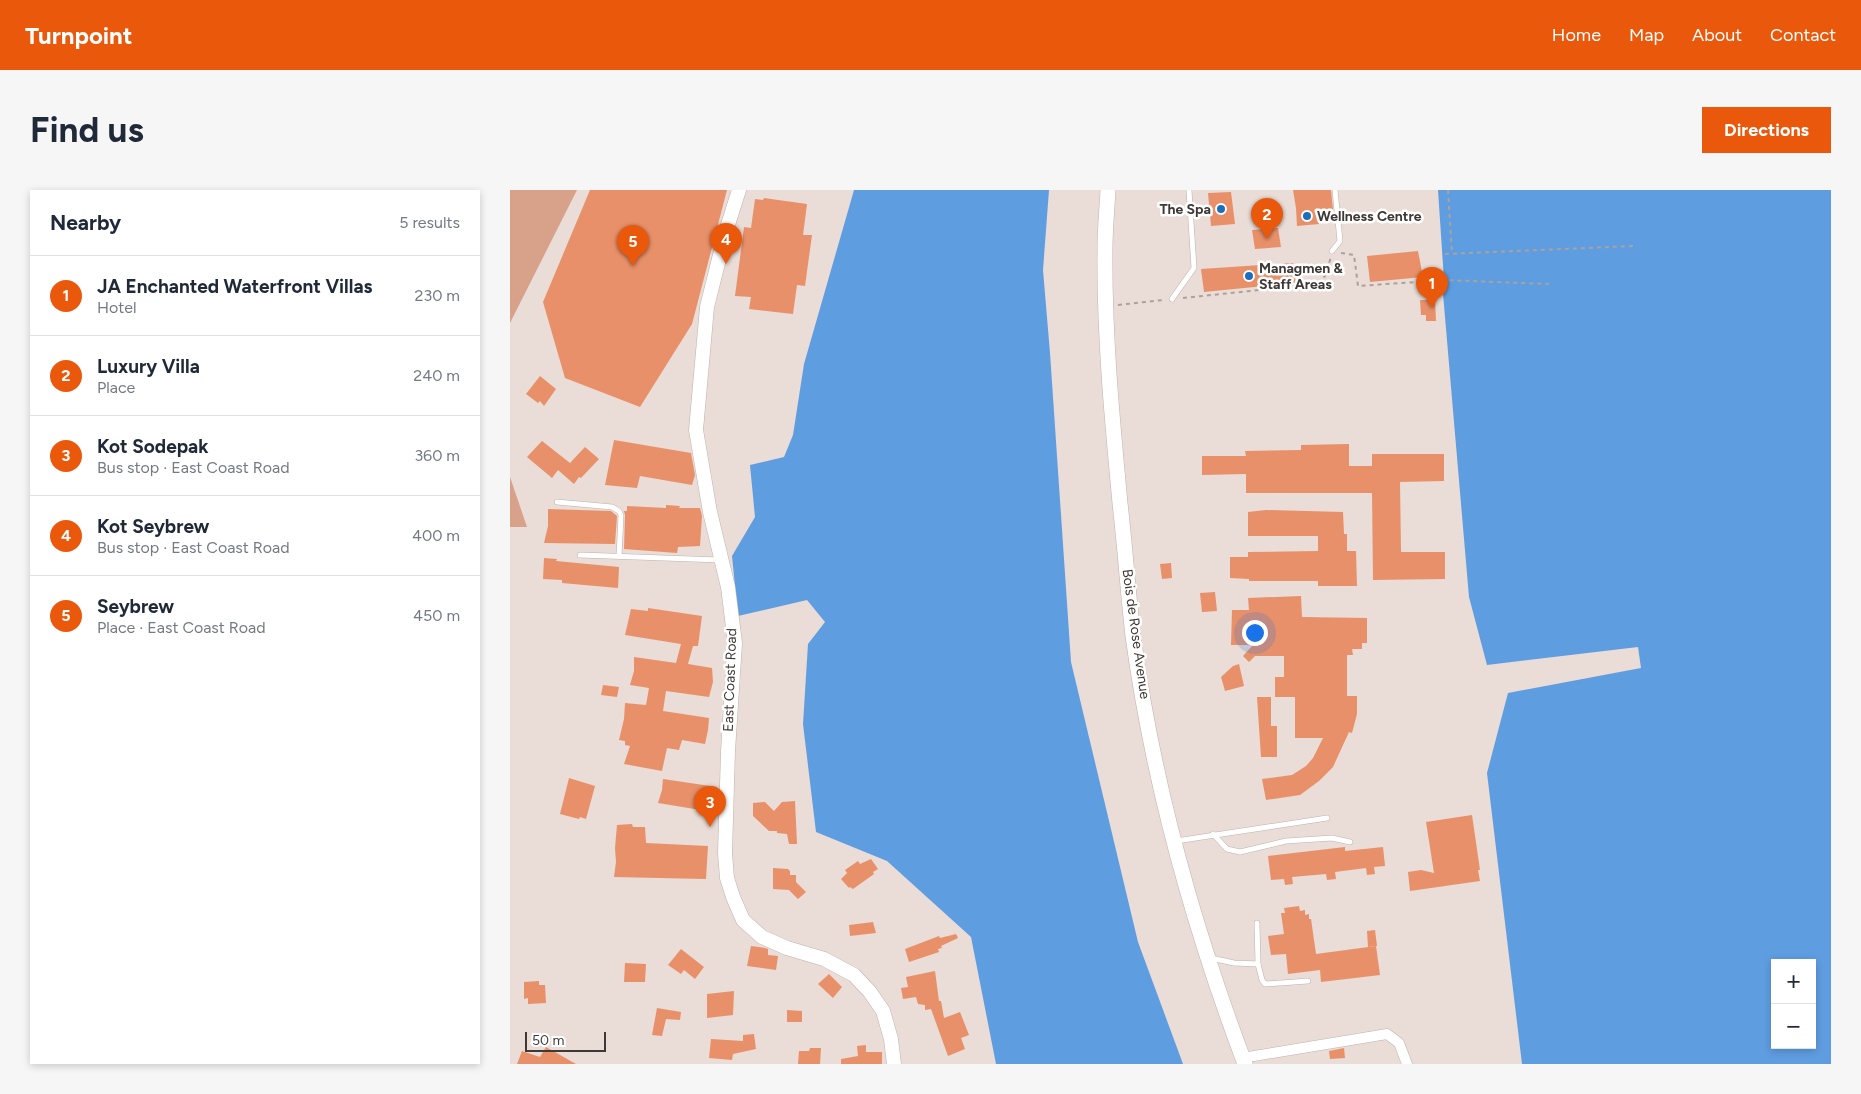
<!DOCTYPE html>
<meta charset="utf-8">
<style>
body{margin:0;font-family:Figtree,sans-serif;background:#f6f6f7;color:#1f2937}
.controls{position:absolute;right:15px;bottom:15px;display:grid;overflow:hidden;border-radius:0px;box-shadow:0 2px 8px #0003}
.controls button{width:45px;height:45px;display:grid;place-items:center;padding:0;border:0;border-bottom:1px solid #e0e1e3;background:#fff;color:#1f2937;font:25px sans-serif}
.scale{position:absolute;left:15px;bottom:12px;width:81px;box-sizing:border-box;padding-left:5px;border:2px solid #3e3936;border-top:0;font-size:14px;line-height:18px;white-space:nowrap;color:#3e3936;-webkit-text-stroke:4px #fff;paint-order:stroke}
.you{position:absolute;left:744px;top:442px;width:18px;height:18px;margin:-12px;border:4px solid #fff;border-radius:50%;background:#1a73e8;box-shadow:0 0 0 8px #1a73e833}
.badge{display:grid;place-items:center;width:32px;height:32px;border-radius:50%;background:#ea580c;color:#fff;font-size:16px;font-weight:700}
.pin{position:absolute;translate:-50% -41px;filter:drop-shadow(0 1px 2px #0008)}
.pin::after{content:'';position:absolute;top:26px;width:18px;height:15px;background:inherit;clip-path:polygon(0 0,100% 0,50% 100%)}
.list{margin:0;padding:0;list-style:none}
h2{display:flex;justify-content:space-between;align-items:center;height:65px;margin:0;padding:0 20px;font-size:21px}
h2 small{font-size:16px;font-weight:400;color:#747a83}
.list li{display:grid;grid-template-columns:32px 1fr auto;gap:15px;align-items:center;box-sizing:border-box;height:80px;padding:0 20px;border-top:1px solid #e0e1e3}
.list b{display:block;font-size:19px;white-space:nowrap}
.list p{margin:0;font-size:16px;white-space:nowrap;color:#747a83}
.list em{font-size:16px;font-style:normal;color:#747a83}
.map{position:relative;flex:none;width:1321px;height:874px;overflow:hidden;border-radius:0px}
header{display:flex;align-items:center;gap:30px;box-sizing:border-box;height:70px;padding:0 25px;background:#ea580c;color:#fff}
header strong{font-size:24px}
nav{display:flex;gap:28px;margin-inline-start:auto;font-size:18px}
.intro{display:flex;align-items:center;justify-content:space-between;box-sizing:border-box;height:120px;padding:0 30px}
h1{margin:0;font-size:35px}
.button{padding:12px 22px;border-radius:0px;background:#ea580c;color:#fff;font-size:18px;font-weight:700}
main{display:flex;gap:30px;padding:0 30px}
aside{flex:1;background:#fff;border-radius:0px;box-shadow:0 2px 8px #0003}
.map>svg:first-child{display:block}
.green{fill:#d8a18a}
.water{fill:#5f9de1;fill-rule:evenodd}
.building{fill:#e89069}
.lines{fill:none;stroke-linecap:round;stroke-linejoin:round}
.lane-casing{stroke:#bfb2ad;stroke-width:6}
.street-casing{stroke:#bfb2ad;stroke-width:11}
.secondary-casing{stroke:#bfb2ad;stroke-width:15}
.primary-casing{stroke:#bfb2ad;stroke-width:16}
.path{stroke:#aca19c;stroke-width:2;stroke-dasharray:4 4;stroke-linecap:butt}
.lane{stroke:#fff;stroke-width:5}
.street{stroke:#fff;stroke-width:10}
.secondary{stroke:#fff;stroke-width:14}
.primary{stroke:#fff;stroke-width:15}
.poi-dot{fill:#1b6ebd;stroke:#fff;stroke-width:2}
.labels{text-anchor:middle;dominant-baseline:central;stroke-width:5;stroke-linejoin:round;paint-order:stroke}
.poi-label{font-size:14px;font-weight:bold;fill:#3e3936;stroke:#fff;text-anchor:start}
.street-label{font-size:14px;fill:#3e3936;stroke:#fff}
</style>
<header>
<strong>Turnpoint</strong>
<nav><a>Home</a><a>Map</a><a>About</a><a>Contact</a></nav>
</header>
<div class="intro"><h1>Find us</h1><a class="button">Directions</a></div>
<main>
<aside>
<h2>Nearby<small>5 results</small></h2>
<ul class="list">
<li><span class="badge">1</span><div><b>JA Enchanted Waterfront Villas</b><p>Hotel</p></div><em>230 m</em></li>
<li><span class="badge">2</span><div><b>Luxury Villa</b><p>Place</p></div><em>240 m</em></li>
<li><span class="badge">3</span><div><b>Kot Sodepak</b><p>Bus stop · East Coast Road</p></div><em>360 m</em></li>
<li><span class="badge">4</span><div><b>Kot Seybrew</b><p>Bus stop · East Coast Road</p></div><em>400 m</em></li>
<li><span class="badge">5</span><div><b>Seybrew</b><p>Place · East Coast Road</p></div><em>450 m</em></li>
</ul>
</aside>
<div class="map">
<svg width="1321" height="874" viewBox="0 0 1321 874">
<rect width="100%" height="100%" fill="#eadcd6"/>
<g class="green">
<polygon points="0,0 67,0 0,133"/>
<polygon points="0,287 17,337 0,337"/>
</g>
<g class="water">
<polygon points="344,0 539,0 533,80 540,163 561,472 628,752 673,874 486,874 461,747 377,671 306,642 293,534 298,454 315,432 297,410 228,426 222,366 245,327 240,275 274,267 283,245 294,174"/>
<path d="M928,0H1321V874H1012L977,583L998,503L1131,478L1128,457L977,475L959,407L932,92L934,90ZM1265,773H1302V855H1265Z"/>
</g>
<g class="building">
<polygon points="80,0 217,0 182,134 130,217 55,188 33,112"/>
<polygon points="783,0 821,0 823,20 807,21 809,34 787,36 786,18"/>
<polygon points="721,2 725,34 701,36 698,3"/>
<polygon points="254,8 297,14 293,45 302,45 295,96 287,95 283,124 239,119 241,107 225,106 234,37 241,38 245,9 253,10"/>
<polygon points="768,38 771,57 745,59 742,40"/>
<polygon points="908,61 913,87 860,92 857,66"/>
<polygon points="783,73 786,93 694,102 691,79"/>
<polygon points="910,110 925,110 926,131 916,131 916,125 911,125"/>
<polygon points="30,186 46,199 34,216 30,211 28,213 16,204"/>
<polygon points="104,250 181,263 185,285 182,295 130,286 127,298 95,295"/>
<polygon points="32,251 60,273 75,257 89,269 71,288 69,287 64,294 48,280 42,288 17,267"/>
<polygon points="839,254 839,276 862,276 862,264 934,264 934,291 890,292 891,362 935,362 935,389 863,390 862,303 736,303 736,284 692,285 692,266 736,266 735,261 791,260 791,255"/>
<polygon points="156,315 170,316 169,318 190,318 192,326 190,356 168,357 167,363 114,359 115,325 114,321 117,321 117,316 156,318"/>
<polygon points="38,319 101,321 107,326 105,354 34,353 38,336"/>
<polygon points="756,320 833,322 834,344 837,344 837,361 846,361 847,396 808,396 808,391 739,391 739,389 720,388 720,367 738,367 738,362 808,361 808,346 738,346 738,322"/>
<polygon points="34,368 47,369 46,371 109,377 108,398 52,393 52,390 33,389"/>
<polygon points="661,373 662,388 652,389 650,374"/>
<polygon points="705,402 707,421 692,422 690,403"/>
<polygon points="791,406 792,427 857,428 857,453 852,453 852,459 842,459 843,465 837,465 837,506 847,506 847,524 842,543 839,542 823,577 809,591 790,605 756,610 752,589 782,585 796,576 803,568 813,548 785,548 785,507 765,507 765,487 774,487 774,466 745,466 739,472 733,466 743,455 721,455 722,420 739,420 738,408"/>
<polygon points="138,418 192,426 188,456 183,456 178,474 202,478 203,492 199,507 156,501 153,521 199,528 198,540 195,554 172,550 169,560 157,558 152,581 114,574 120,556 115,555 115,551 109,550 114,529 115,513 136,515 139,498 120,495 124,481 124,467 166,473 171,454 115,445 121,419 138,421"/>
<polygon points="729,474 734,496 715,501 711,487 723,476"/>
<polygon points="93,495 109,497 107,507 91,505"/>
<polygon points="747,507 761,507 761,536 767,536 767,567 751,567"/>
<polygon points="59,588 85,596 76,629 70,627 69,629 50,624"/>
<polygon points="153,589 207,597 206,610 203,622 148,613 152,600"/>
<polygon points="285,611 287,654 279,654 277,644 267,643 267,641 259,641 243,626 243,613 255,612 264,621 272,612"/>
<polygon points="962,625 970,680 968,680 970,691 900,701 898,682 911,680 924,683 916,632"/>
<polygon points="122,634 123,637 135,637 136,653 198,656 196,689 104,687 106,672 105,658 107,635"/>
<polygon points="835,657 835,661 873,657 875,676 864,677 865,684 857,685 856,678 825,682 826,689 817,690 816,684 782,687 783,694 775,695 774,689 761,690 758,666"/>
<polygon points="361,669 368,679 363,682 364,684 343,699 340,697 339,698 331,689 337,683 335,680 348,671 350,674"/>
<polygon points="263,678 278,679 280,681 280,685 286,685 286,692 296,702 288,709 279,700 263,699"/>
<polygon points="789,716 790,721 795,720 795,725 799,724 799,729 801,729 806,764 866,756 870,785 811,792 810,780 778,784 776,764 761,765 758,746 774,744 771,723 775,723 774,718"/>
<polygon points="363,732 366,743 340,746 339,735"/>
<polygon points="865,740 867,756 858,757 857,741"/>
<polygon points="446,744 448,748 431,756 432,758 428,759 429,762 399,772 395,759 429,746 430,748"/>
<polygon points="241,756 255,758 258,759 258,765 268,766 266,780 237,776"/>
<polygon points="171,759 194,777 185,789 174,780 171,784 158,775"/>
<polygon points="115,773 136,774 135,792 114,792"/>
<polygon points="425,781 429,811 431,811 434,828 450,822 459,845 451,848 455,859 438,866 421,819 415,820 415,815 408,814 406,807 393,809 391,798 398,797 396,787"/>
<polygon points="319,784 332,797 323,808 308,794"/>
<polygon points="29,791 29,795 35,795 36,813 18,814 18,808 14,809 14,792"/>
<polygon points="224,801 223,825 197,828 197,804"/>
<polygon points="147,818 171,822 170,830 156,829 152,846 142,845"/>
<polygon points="277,820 292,821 292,832 277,832"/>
<polygon points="244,844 246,859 223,864 222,870 199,868 201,849 233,851 233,845"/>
<polygon points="356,855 356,862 372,862 372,874 331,874 331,869 348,866 347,856"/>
<polygon points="36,857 66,874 7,874 12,861 30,867"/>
<polygon points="300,858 311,858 310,874 288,874 289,861 299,861"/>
<polygon points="834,858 835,868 820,869 819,861"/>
</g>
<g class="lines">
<g class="lane-casing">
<g id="lane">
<polyline points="822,61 830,51 825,0"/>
<polyline points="662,109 684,78 679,0"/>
<polyline points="47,312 102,317 109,321 111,325 109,366"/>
<polyline points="70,365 210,370"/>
<polyline points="703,644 717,659 730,662 776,651 822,648 840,652"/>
<polyline points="666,651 817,628"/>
<polyline points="701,768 724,773 748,774 747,733"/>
<polyline points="748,774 752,790 755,794 798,791"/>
</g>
</g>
<g class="street-casing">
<polyline id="street" points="732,868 877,844 889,853 897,874"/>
</g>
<g class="secondary-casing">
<polyline id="secondary" points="229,0 216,41 197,117 186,240 200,322 218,397 225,453 218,561 215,663 217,688 223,707 233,730 252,747 277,758 314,769 344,785 360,802 373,821 381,849 384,874"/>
</g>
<g class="primary-casing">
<path id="primary" d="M598,0C597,19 595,39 595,58C594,143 602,228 610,313C615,357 618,402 623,446C643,593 683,736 735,874"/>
</g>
<g class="path">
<polyline points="938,0 942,64"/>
<polyline points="831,63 844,65 848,96 934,90 1039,94"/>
<polyline points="935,64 1123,56"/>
<polyline points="673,108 807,94 815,86 821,67"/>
<polyline points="608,115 653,110"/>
</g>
<use href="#lane" class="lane"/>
<use href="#street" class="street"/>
<use href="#secondary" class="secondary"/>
<use href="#primary" class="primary"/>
</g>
<g class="poi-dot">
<circle cx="711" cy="19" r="5"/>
<circle cx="797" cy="26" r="5"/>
<circle cx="739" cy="86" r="5"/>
</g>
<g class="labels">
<g class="poi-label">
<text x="701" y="19" text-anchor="end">The Spa</text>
<text x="807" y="26">Wellness Centre</text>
<text x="749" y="78">Managmen &amp;<tspan x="749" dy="16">Staff Areas</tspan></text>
</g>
<g class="street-label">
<text transform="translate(626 444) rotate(82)">Bois de Rose Avenue</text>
<text transform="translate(220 490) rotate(-88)">East Coast Road</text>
</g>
</g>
</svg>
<div class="controls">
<button>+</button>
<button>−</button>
</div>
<div class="scale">50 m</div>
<div class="you"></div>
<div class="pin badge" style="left:922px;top:118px">1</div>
<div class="pin badge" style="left:757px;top:49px">2</div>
<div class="pin badge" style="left:200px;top:637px">3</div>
<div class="pin badge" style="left:216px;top:74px">4</div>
<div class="pin badge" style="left:123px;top:76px">5</div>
</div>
</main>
